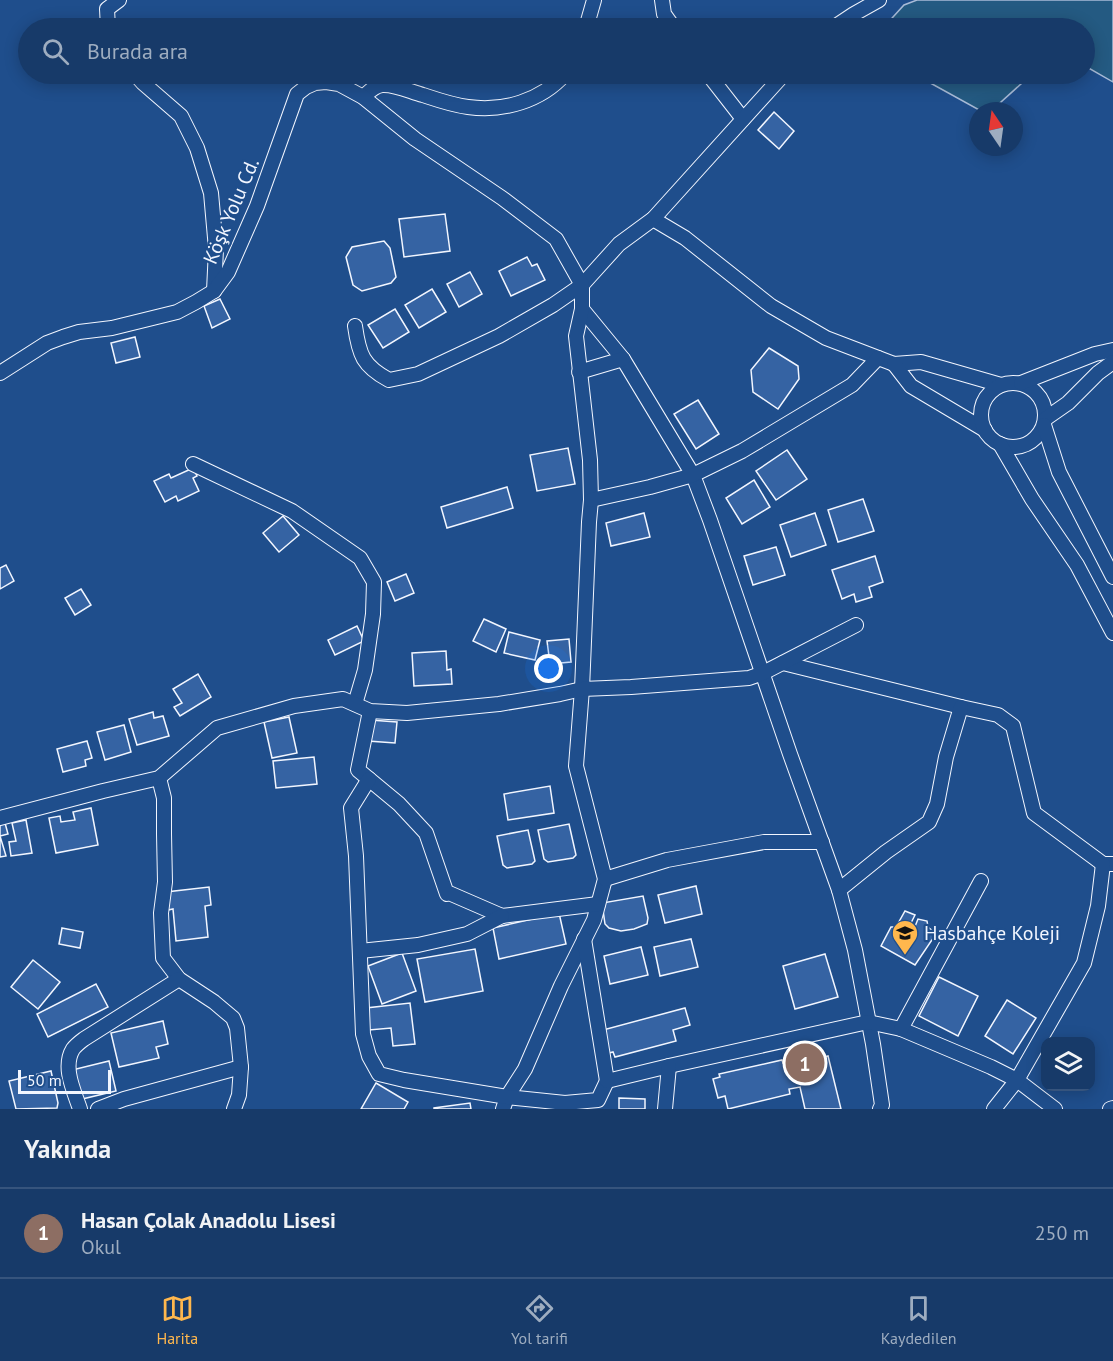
<!DOCTYPE html>
<html lang="tr">
<meta charset="utf-8">
<style>
body{margin:0;font-family:"PT Sans",sans-serif;background:#20416f;color:#f1f3f6}
.controls{position:absolute;right:18px;bottom:18px;display:grid;overflow:hidden;border-radius:12px;box-shadow:0 3px 15px #0003}
.controls button{width:54px;height:54px;display:grid;place-items:center;padding:0;border:0;border-bottom:2px solid #36547d;background:#173a69;color:#f1f3f6;font:30px sans-serif}
.compass{position:absolute;left:969px;top:102px;width:54px;height:54px;border-radius:50%;background:#173a69;box-shadow:0 3px 15px #0003;rotate:347deg}
.scale{position:absolute;left:18px;bottom:15px;width:93px;box-sizing:border-box;padding-left:6px;border:3px solid #f2f6ff;border-top:0;font-size:16px;line-height:21px;white-space:nowrap;color:#f2f6ff;-webkit-text-stroke:4px #1f4e8c;paint-order:stroke}
.you{position:absolute;left:549px;top:669px;width:21px;height:21px;margin:-15px;border:4px solid #fff;border-radius:50%;background:#1a73e8;box-shadow:0 0 0 9px #1a73e833}
.badge{display:grid;place-items:center;width:39px;height:39px;border-radius:50%;background:#ffb74d;color:#fff;font-size:20px;font-weight:700}
.pin{position:absolute;translate:-50% -50%;border:3px solid #fff;box-shadow:0 2px 6px #0006}
.list{margin:0;padding:0;list-style:none}
h2{display:flex;justify-content:space-between;align-items:center;height:78px;margin:0;padding:0 24px;font-size:26px}
h2 small{font-size:20px;font-weight:400;color:#9eadc0}
.list li{display:grid;grid-template-columns:39px 1fr auto;gap:18px;align-items:center;box-sizing:border-box;height:90px;padding:0 24px;border-top:2px solid #36547d}
.list b{display:block;font-size:22px;white-space:nowrap}
.list p{margin:0;font-size:20px;white-space:nowrap;color:#9eadc0}
.list em{font-size:20px;font-style:normal;color:#9eadc0}
.icon{flex:none;width:33px;height:33px;fill:none;stroke:currentColor;stroke-width:2;stroke-linecap:round;stroke-linejoin:round}
.map{position:relative;flex:none;width:1113px;height:1109px;overflow:hidden}
.search{position:absolute;background:#173a69;box-shadow:0 3px 15px #0003;left:18px;right:18px;top:18px;height:66px;display:flex;align-items:center;gap:15px;box-sizing:border-box;padding:0 21px;border-radius:33px;color:#9eadc0;font-size:22px}
.sheet{height:168px;background:#173a69}
nav{display:flex;justify-content:space-around;align-items:center;box-sizing:border-box;height:84px;border-top:2px solid #36547d;background:#173a69;font-size:16px;color:#9eadc0}
nav a{display:grid;justify-items:center;gap:3px}
nav .on{color:#ffb74d}
.map>svg:first-child{display:block}
.green{fill:#245a82;stroke:#a8bbd7;stroke-width:1.5}
.building{fill:#3563a3;stroke:#f2f6ff;stroke-width:1.5}
.lines{fill:none;stroke-linecap:round;stroke-linejoin:round}
.minor-casing{stroke:#f2f6ff;stroke-width:16}
.minor{stroke:#1f4e8c;stroke-width:14}
.labels{text-anchor:middle;dominant-baseline:central;stroke-width:4.5;stroke-linejoin:round;paint-order:stroke}
.street-label{font-size:20px;fill:#f2f6ff;stroke:#1f4e8c}
.poi-label{font-size:20px;fill:#f2f6ff;stroke:#1f4e8c;text-anchor:start}
</style>
<div class="map">
<svg width="1113" height="1109" viewBox="0 0 1113 1109">
<rect width="100%" height="100%" fill="#1f4e8c"/>
<g class="green">
<polygon points="917,0 1113,0 1113,82 1085,66 1084,28 883,28 904,5"/>
<polygon points="914,74 1032,74 991,111 981,111"/>
</g>
<g class="building">
<polygon points="774,112 794,131 779,149 758,130"/>
<polygon points="445,214 450,251 404,257 399,219"/>
<polygon points="384,241 390,248 396,277 391,283 362,291 353,285 346,257 352,247"/>
<polygon points="527,257 532,266 537,264 545,280 511,296 499,271"/>
<polygon points="470,272 482,294 459,307 447,284"/>
<polygon points="432,289 446,312 419,328 405,305"/>
<polygon points="220,299 230,319 212,328 204,306"/>
<polygon points="395,309 409,332 383,348 368,325"/>
<polygon points="135,337 140,357 116,363 111,343"/>
<polygon points="769,348 798,366 799,379 778,409 753,392 751,370"/>
<polygon points="698,400 719,434 696,449 674,414"/>
<polygon points="568,448 575,484 537,491 530,455"/>
<polygon points="787,450 807,479 776,500 756,471"/>
<polygon points="193,468 197,476 193,478 199,491 178,501 176,496 165,502 154,481 169,474 171,478"/>
<polygon points="754,480 770,507 742,524 726,498"/>
<polygon points="507,487 513,508 447,528 441,507"/>
<polygon points="863,499 874,531 838,542 828,510"/>
<polygon points="644,513 650,537 611,546 606,523"/>
<polygon points="815,513 826,545 791,557 780,525"/>
<polygon points="283,516 299,535 279,552 263,533"/>
<polygon points="776,547 785,575 753,585 744,556"/>
<polygon points="875,556 883,582 869,587 872,597 856,602 854,594 842,599 832,570"/>
<polygon points="6,565 14,581 0,589 0,568"/>
<polygon points="406,574 414,593 395,601 387,582"/>
<polygon points="81,589 91,605 75,615 65,598"/>
<polygon points="484,619 506,629 496,652 473,641"/>
<polygon points="357,626 364,641 335,655 328,640"/>
<polygon points="509,632 540,640 535,660 504,653"/>
<polygon points="569,639 571,662 550,664 547,641"/>
<polygon points="446,651 447,670 451,669 452,684 414,686 412,653"/>
<polygon points="198,674 211,697 180,716 174,707 182,703 173,689"/>
<polygon points="153,712 154,718 163,716 169,736 137,745 129,719"/>
<polygon points="289,717 297,753 272,758 264,722"/>
<polygon points="370,720 397,722 395,743 368,741"/>
<polygon points="124,725 131,752 105,760 97,732"/>
<polygon points="87,741 92,758 85,760 86,766 63,772 57,749"/>
<polygon points="314,757 317,784 276,788 273,761"/>
<polygon points="550,786 554,813 508,820 504,794"/>
<polygon points="91,808 98,845 56,853 49,818 60,816 61,822 75,820 73,812"/>
<polygon points="26,820 32,853 11,856 9,842 16,841 12,823"/>
<polygon points="5,823 8,834 0,836 6,856 0,857 0,825"/>
<polygon points="569,824 576,855 573,858 548,862 544,859 538,830"/>
<polygon points="528,830 535,861 532,864 507,868 503,865 497,836"/>
<polygon points="696,886 702,914 665,923 658,895"/>
<polygon points="209,887 211,905 205,906 208,937 176,941 173,909 168,910 166,892"/>
<polygon points="643,896 648,918 647,924 634,929 621,931 609,928 605,924 602,903"/>
<polygon points="905,911 915,915 910,925 914,929 918,919 927,921 928,927 936,934 915,965 881,946 891,927 896,927"/>
<polygon points="559,913 566,944 499,959 493,928"/>
<polygon points="62,928 83,932 80,948 59,944"/>
<polygon points="691,939 698,967 660,976 654,947"/>
<polygon points="641,947 648,975 610,984 604,956"/>
<polygon points="475,949 483,991 425,1002 417,959"/>
<polygon points="402,953 416,991 382,1004 368,966"/>
<polygon points="825,954 838,997 795,1009 783,966"/>
<polygon points="33,960 60,982 38,1009 11,987"/>
<polygon points="939,977 978,996 958,1036 919,1016"/>
<polygon points="96,984 108,1007 48,1037 37,1014"/>
<polygon points="1007,1000 1036,1018 1013,1054 985,1036"/>
<polygon points="410,1003 415,1044 393,1046 391,1028 369,1030 366,1008"/>
<polygon points="685,1008 690,1025 673,1030 676,1041 615,1057 613,1052 609,1053 603,1030"/>
<polygon points="163,1021 168,1044 156,1047 159,1058 119,1067 111,1033"/>
<polygon points="828,1056 841,1109 805,1109 800,1087 789,1089 790,1094 728,1109 725,1096 718,1098 713,1079 720,1077 719,1074 782,1060 783,1063 796,1060 797,1064"/>
<polygon points="109,1061 116,1091 78,1100 72,1070"/>
<polygon points="51,1071 58,1103 57,1108 16,1109 9,1081"/>
<polygon points="376,1083 408,1102 404,1109 361,1109"/>
<polygon points="619,1098 645,1099 645,1109 619,1109"/>
<polygon points="470,1103 471,1109 434,1109 434,1108"/>
</g>
<g class="lines">
<g class="minor-casing">
<g id="minor">
<polyline points="662,0 664,14 674,28"/>
<polyline points="108,28 107,9 119,0"/>
<polyline points="586,28 594,0"/>
<polyline points="833,28 854,14 879,0"/>
<polyline points="135,74 143,83 181,116 197,148 211,193 216,249 214,291"/>
<polyline points="708,74 743,119"/>
<path d="M363,97C369,92 374,86 382,85C395,84 411,92 423,95C438,100 452,105 468,107C503,112 541,101 565,74"/>
<polyline points="653,219 685,238 771,306 826,338 894,364 921,362 1001,385"/>
<polyline points="582,309 623,359 693,475 710,520 790,754 839,890 855,950 873,1044 882,1105 880,1109"/>
<path d="M355,326C359,355 363,366 389,380L418,374L499,336L553,305L582,285L619,244L653,219L784,74"/>
<polyline points="894,364 911,386 985,430"/>
<polyline points="579,372 623,359"/>
<polyline points="0,373 47,343 63,337 79,332 112,328 177,312 196,302 214,291 228,272 257,206 297,94 306,87 315,83 326,82 339,84 363,97 415,139 502,198 556,239 582,285 582,309 576,336 590,460 591,500 589,522 582,689 576,766 605,879 594,920 561,986 525,1069 507,1097 503,1109"/>
<circle cx="1013" cy="415" r="32"/>
<polyline points="1021,383 1095,354 1113,350"/>
<polyline points="1045,419 1068,403 1098,373 1113,362"/>
<polyline points="1044,425 1059,472 1113,577"/>
<polyline points="1000,444 1032,499 1077,565 1113,633"/>
<polyline points="193,464 292,511 360,558 374,582 373,614 365,670 355,704"/>
<polyline points="591,500 650,487 693,475 742,451 852,385 878,358"/>
<polyline points="783,663 961,707 998,715 1013,726 1034,813 1103,864 1113,864"/>
<polyline points="370,711 358,770 399,804 426,833 447,894 449,893 502,916 598,904"/>
<polyline points="159,778 164,798 164,834 165,882 161,913 163,958 179,979 214,1002 233,1018 237,1028 241,1067 239,1095 234,1109"/>
<polyline points="369,779 351,808 356,856 363,1034 369,1056 379,1074 404,1080 507,1097 565,1103 598,1100 607,1081"/>
<polyline points="0,818 103,791 159,778 217,728 294,706 343,699 370,711 407,713 499,704 560,694 582,689 631,687 749,678 763,673 856,625"/>
<polyline points="605,879 667,860 764,842 822,842"/>
<polyline points="839,890 886,852 929,822 937,804 946,757 961,707"/>
<polyline points="584,939 607,1081 669,1066 868,1022 901,1029 991,1067 1017,1080 1055,1109"/>
<polyline points="360,951 418,945 467,934 502,916"/>
<polyline points="901,1029 981,881"/>
<path d="M80,1109C74,1091 62,1067 73,1049C76,1045 80,1042 84,1039L179,979"/>
<polyline points="98,1109 124,1099 241,1067"/>
<polyline points="665,1109 669,1066"/>
<polyline points="994,1109 1017,1080 1084,963 1098,906 1103,864"/>
<polyline points="1110,1109 1113,1108"/>
</g>
</g>
<use href="#minor" class="minor"/>
</g>
<defs>
<g id="school-pin" transform="scale(1.35)"><path d="M0 17L-7.5 6A9.5 9.5 0 1 1 7.5 6Z" fill="#ffb74d" stroke="#1f4e8c"/><path d="M0-5L7-2L0 1L-7-2ZM-4 1L0 2.5L4 1V4Q0 6-4 4Z" fill="#111"/></g>
</defs>
<g fill-rule="evenodd">
<use href="#school-pin" x="905" y="933"/>
</g>
<g class="labels">
<g class="street-label">
<text transform="translate(231 211) rotate(-67)">Köşk Yolu Cd.</text>
</g>
<g class="poi-label">
<text x="924" y="933">Hasbahçe Koleji</text>
</g>
</g>
</svg>
<div class="controls">
<button><svg class="icon" aria-label="layers" viewBox="0 0 24 24"><path d="M12 4l9 5-9 5-9-5zM3 14l9 5 9-5"/></svg></button>
</div>
<svg class="compass" viewBox="-18 -18 36 36"><path d="M0-13l5 13h-10z" fill="#e53935"/><path d="M0 13l5-13h-10z" fill="#9eadc0"/></svg>
<div class="scale">50 m</div>
<div class="you"></div>
<div class="pin badge" style="left:805px;top:1063px;background:#8d6e63">1</div>
<div class="search"><svg class="icon" aria-label="search" viewBox="0 0 24 24"><circle cx="10" cy="10" r="6"/><path d="M15 15l6 6"/></svg>Burada ara</div>
</div>
<section class="sheet">
<h2>Yakında<small></small></h2>
<ul class="list">
<li><span class="badge" style="background:#8d6e63">1</span><div><b>Hasan Çolak Anadolu Lisesi</b><p>Okul</p></div><em>250 m</em></li>
</ul>
</section>
<nav>
<a class="on"><svg class="icon" aria-label="map" viewBox="0 0 24 24"><path d="M3 6l6-2 6 2 6-2v14l-6 2-6-2-6 2zM9 4v14M15 6v14"/></svg>Harita</a>
<a><svg class="icon" aria-label="directions" viewBox="0 0 24 24"><path d="M12 3l9 9-9 9-9-9zM9 14v-3h6M13 9l2 2-2 2"/></svg>Yol tarifi</a>
<a><svg class="icon" aria-label="saved" viewBox="0 0 24 24"><path d="M7 4h10v16l-5-4-5 4z"/></svg>Kaydedilen</a>
</nav>
